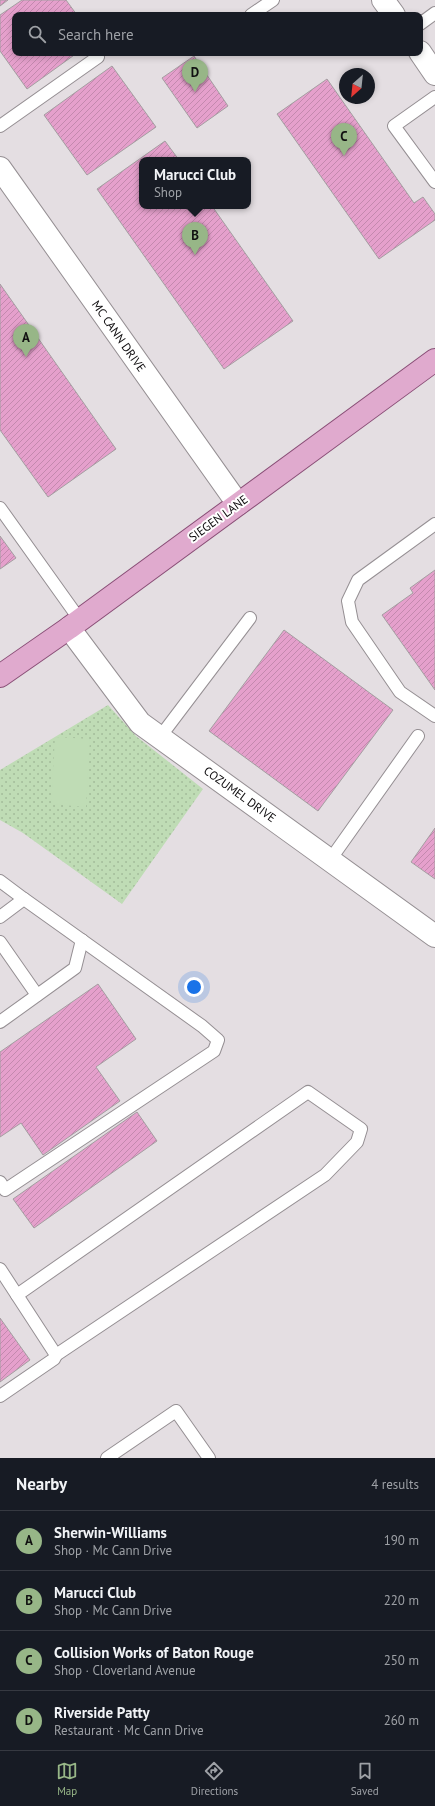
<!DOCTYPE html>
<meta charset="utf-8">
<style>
body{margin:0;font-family:"PT Sans",sans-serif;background:#242831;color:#f1f3f6}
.compass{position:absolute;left:339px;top:68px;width:36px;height:36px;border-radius:50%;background:#171b24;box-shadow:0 2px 6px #0003;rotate:207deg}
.you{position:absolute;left:194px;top:987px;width:14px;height:14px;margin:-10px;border:3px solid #fff;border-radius:50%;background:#1a73e8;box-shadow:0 0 0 6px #1a73e833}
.badge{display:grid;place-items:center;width:26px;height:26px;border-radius:50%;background:#97b687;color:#111;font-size:13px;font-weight:700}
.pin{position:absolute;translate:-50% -33px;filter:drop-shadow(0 1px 2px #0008)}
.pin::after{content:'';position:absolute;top:21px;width:14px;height:12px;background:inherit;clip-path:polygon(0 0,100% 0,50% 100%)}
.popup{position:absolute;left:139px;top:157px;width:112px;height:52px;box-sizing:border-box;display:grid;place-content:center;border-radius:8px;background:#171b24;filter:drop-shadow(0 1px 3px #0005);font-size:13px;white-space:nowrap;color:#9ea1a6}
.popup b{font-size:15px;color:#f1f3f6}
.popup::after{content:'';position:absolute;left:50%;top:100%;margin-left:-8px;border:8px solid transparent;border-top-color:#171b24}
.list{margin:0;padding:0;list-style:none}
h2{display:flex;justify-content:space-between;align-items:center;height:52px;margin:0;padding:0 16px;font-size:17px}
h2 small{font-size:13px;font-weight:400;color:#9ea1a6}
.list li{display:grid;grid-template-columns:26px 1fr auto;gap:12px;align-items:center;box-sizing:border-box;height:60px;padding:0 16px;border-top:1px solid #363941}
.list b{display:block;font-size:15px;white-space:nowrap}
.list p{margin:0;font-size:13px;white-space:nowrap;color:#9ea1a6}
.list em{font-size:13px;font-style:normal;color:#9ea1a6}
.icon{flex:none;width:22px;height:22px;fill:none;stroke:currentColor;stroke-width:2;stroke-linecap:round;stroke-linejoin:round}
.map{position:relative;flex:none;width:435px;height:1458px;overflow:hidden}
.search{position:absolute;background:#171b24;box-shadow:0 2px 6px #0003;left:12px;right:12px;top:12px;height:44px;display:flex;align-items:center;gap:10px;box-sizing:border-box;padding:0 14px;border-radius:8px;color:#9ea1a6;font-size:15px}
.sheet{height:292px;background:#171b24}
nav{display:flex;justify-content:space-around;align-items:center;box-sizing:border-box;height:56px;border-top:1px solid #363941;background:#171b24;font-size:11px;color:#9ea1a6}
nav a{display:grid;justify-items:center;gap:2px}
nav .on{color:#97b687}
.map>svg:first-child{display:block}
.grass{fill:url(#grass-dots)}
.garden{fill:#bfdcb5}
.building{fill:url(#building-hatch);stroke:#a49ea1}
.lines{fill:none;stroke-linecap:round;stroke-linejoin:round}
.service-casing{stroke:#958f93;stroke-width:14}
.minor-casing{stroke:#958f93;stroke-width:24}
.primary-casing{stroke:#894e76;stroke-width:24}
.service{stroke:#fff;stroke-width:12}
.minor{stroke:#fff;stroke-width:22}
.primary{stroke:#e0aace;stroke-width:22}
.labels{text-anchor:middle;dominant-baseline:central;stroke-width:4;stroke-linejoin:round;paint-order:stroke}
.street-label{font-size:12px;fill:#0e0c0e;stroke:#fff}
</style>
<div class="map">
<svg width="435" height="1458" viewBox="0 0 435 1458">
<defs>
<pattern id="grass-dots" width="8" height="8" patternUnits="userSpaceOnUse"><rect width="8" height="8" fill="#bfdcb5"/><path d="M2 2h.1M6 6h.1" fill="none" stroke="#a3bc9a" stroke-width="1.8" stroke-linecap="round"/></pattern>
<pattern id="building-hatch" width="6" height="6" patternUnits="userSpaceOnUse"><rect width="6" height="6" fill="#e5a0cc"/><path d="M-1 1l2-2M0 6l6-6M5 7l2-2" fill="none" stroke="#c389ae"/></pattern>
</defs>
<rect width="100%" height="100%" fill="#e4dee2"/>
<polygon class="grass" points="108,705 136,736 203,789 122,904 23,833 0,820 0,770"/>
<polygon class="garden" points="55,737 90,739 86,807 51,804"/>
<g class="building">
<polygon points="0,0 8,0 0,6"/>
<polygon points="22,0 66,0 77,15 15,15 15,53 77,53 27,89 0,51 0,15"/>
<polygon points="194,56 228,106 197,128 162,78"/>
<polygon points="112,66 156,127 87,175 44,115"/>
<polygon points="327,79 414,203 423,197 435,214 435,220 379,259 277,114"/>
<polygon points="165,141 179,160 142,160 142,206 212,206 293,321 224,369 97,189"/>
<polygon points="0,284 116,449 48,497 0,430"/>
<polygon points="0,536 16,558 0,569"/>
<polygon points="435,570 435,690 382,615 413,593 410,588"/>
<polygon points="284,630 393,710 318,811 209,731"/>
<polygon points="435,828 435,879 411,862"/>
<polygon points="98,984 136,1039 96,1067 120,1101 43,1155 21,1123 0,1137 0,1052"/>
<polygon points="137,1112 157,1141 34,1228 13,1199"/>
<polygon points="0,1318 30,1360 0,1382"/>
</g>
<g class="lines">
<g class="service-casing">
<g id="service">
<polyline points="251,15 273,0"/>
<polyline points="420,24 435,13"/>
<polyline points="435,97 394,126 435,182"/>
<polyline points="0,126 98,57"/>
<polyline points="0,508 80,620"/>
<polyline points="435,524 358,580 348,601 352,622 400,692 435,716"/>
<polyline points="160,737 250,618"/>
<polyline points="330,860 418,736"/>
<polyline points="0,881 24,899"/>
<polyline points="0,917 24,899 202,1026 218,1040 214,1051 5,1190 0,1182"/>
<polyline points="0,942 37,995"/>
<polyline points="0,1022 75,968 82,940"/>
<polyline points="0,1269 56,1355 54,1359 0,1396"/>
<polyline points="17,1295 308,1092 361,1129 357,1142 325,1175 56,1355"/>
<polyline points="107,1458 176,1411 209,1458"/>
</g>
</g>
<g class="minor-casing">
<g id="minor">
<polyline points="383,0 394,15"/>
<polyline points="420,52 435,74"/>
<polyline points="0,168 238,504"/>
<polyline points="69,628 140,723 435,936"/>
</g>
</g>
<g class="primary-casing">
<polyline id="primary" points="0,676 69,628 435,360"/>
</g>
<use href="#service" class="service"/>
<use href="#minor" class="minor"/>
<use href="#primary" class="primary"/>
</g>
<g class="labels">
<g class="street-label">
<text transform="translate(119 336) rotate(55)">MC CANN DRIVE</text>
<text transform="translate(218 518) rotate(-36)">SIEGEN LANE</text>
<text transform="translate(240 794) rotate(36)">COZUMEL DRIVE</text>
</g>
</g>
</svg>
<svg class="compass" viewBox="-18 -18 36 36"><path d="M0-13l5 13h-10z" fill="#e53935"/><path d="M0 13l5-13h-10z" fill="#9ea1a6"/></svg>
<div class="you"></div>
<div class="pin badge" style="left:26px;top:357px">A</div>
<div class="pin badge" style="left:195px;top:255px">B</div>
<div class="popup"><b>Marucci Club</b>Shop</div>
<div class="pin badge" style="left:344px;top:156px">C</div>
<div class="pin badge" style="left:195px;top:92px">D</div>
<div class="search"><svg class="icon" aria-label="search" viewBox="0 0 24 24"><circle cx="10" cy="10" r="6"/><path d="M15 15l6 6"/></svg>Search here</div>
</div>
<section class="sheet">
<h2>Nearby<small>4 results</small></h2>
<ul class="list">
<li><span class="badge">A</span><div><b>Sherwin-Williams</b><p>Shop · Mc Cann Drive</p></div><em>190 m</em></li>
<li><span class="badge">B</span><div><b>Marucci Club</b><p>Shop · Mc Cann Drive</p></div><em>220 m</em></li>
<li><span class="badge">C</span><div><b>Collision Works of Baton Rouge</b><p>Shop · Cloverland Avenue</p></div><em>250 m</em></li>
<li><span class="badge">D</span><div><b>Riverside Patty</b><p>Restaurant · Mc Cann Drive</p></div><em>260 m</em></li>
</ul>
</section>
<nav>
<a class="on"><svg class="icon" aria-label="map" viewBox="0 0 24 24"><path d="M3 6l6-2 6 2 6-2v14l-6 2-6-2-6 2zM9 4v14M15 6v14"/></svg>Map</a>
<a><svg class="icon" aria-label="directions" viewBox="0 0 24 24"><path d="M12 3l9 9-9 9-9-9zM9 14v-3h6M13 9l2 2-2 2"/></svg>Directions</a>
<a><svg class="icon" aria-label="saved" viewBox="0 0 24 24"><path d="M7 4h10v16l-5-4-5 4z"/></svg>Saved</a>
</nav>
